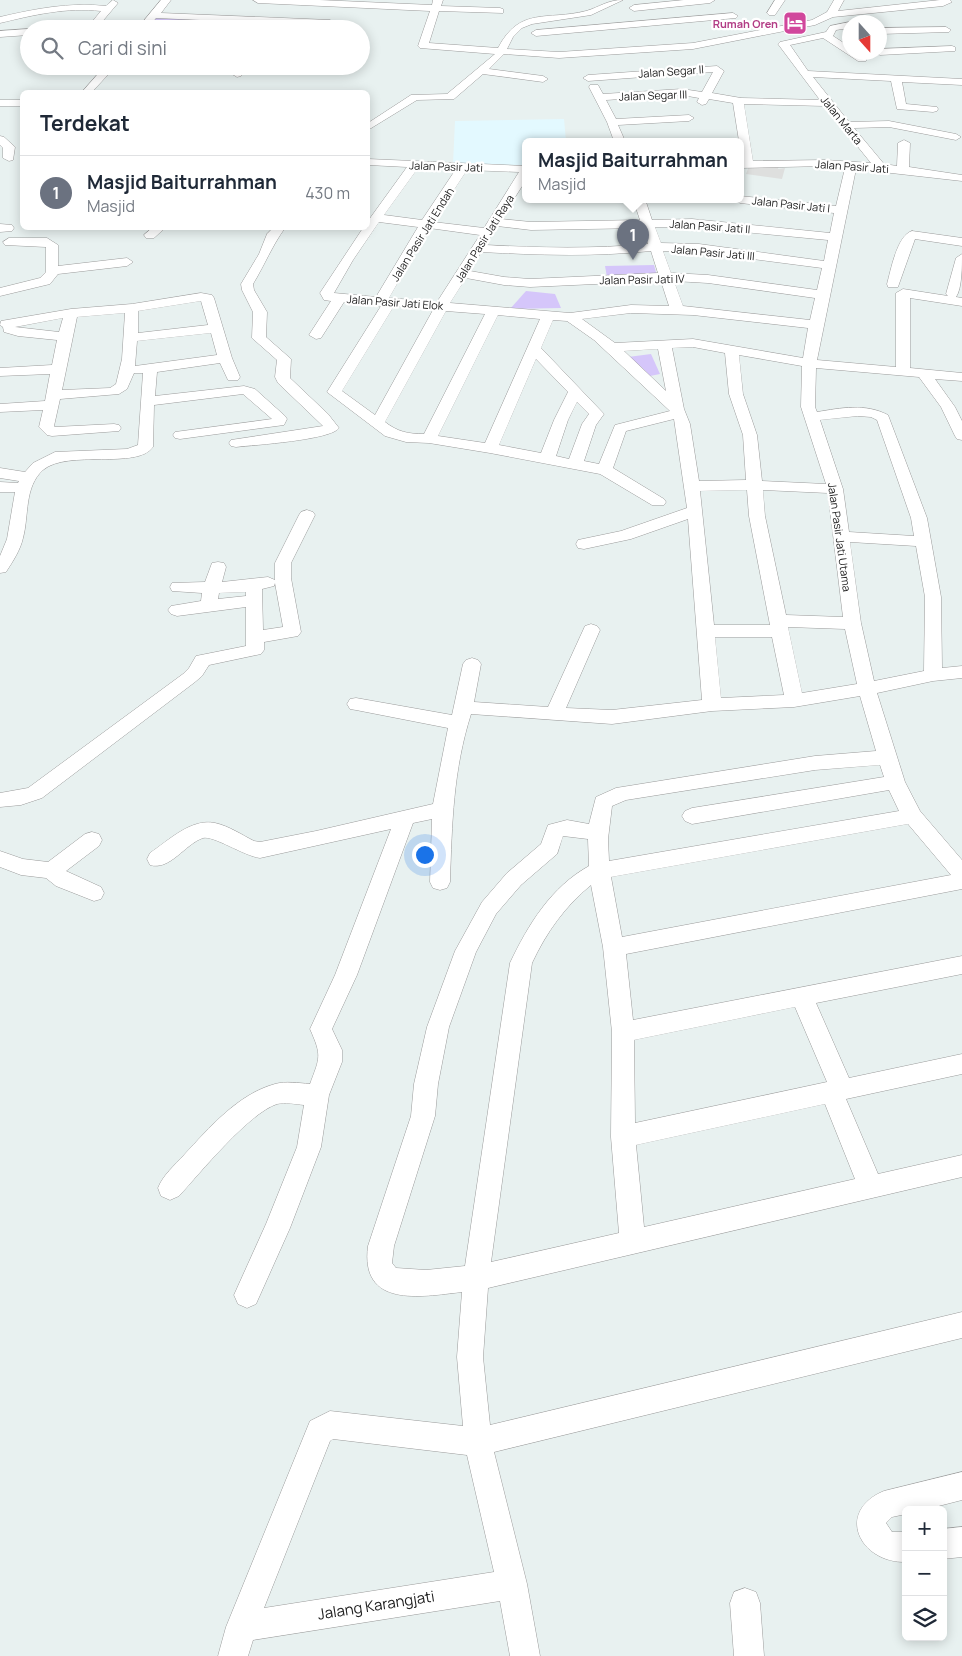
<!DOCTYPE html>
<html lang="id">
<meta charset="utf-8">
<style>
body{margin:0;font-family:Manrope,sans-serif;background:#f6f6f7;color:#1f2937}
.controls{position:absolute;right:15px;bottom:15px;display:grid;overflow:hidden;border-radius:8px;box-shadow:0 2px 12px #0003}
.controls button{width:45px;height:45px;display:grid;place-items:center;padding:0;border:0;border-bottom:1px solid #e0e1e3;background:#fff;color:#1f2937;font:25px sans-serif}
.compass{position:absolute;left:842px;top:15px;width:45px;height:45px;border-radius:50%;background:#fff;box-shadow:0 2px 12px #0003;rotate:159deg}
.you{position:absolute;left:424px;top:854px;width:18px;height:18px;margin:-12px;border:4px solid #fff;border-radius:50%;background:#1a73e8;box-shadow:0 0 0 8px #1a73e833}
.badge{display:grid;place-items:center;width:32px;height:32px;border-radius:50%;background:#117532;color:#fff;font-size:16px;font-weight:700}
.pin{position:absolute;translate:-50% -41px;filter:drop-shadow(0 1px 2px #0008)}
.pin::after{content:'';position:absolute;top:26px;width:18px;height:15px;background:inherit;clip-path:polygon(0 0,100% 0,50% 100%)}
.popup{position:absolute;left:522px;top:138px;width:222px;height:65px;box-sizing:border-box;display:grid;place-content:center;border-radius:8px;background:#fff;filter:drop-shadow(0 1px 4px #0005);font-size:16px;white-space:nowrap;color:#747a83}
.popup b{font-size:19px;color:#1f2937}
.popup::after{content:'';position:absolute;left:50%;top:100%;margin-left:-10px;border:10px solid transparent;border-top-color:#fff}
.list{margin:0;padding:0;list-style:none}
h2{display:flex;justify-content:space-between;align-items:center;height:65px;margin:0;padding:0 20px;font-size:21px}
h2 small{font-size:16px;font-weight:400;color:#747a83}
.list li{display:grid;grid-template-columns:32px 1fr auto;gap:15px;align-items:center;box-sizing:border-box;height:75px;padding:0 20px;border-top:1px solid #e0e1e3}
.list b{display:block;font-size:19px;white-space:nowrap}
.list p{margin:0;font-size:16px;white-space:nowrap;color:#747a83}
.list em{font-size:16px;font-style:normal;color:#747a83}
.icon{flex:none;width:28px;height:28px;fill:none;stroke:currentColor;stroke-width:2;stroke-linecap:round;stroke-linejoin:round}
.map{position:relative;flex:none;width:962px;height:1656px;overflow:hidden}
.search{position:absolute;background:#fff;box-shadow:0 2px 12px #0003;left:20px;top:20px;width:350px;height:55px;display:flex;align-items:center;gap:12px;box-sizing:border-box;padding:0 18px;border-radius:28px;color:#747a83;font-size:19px}
.panel{position:absolute;background:#fff;box-shadow:0 2px 12px #0003;left:20px;top:90px;width:350px;height:140px;border-radius:8px}
.map>svg:first-child{display:block}
.residential{fill:#dedfde}
.education{fill:#e3f9ff}
.park{fill:#d5c6fa}
.lines{fill:none;stroke-linecap:round;stroke-linejoin:round}
.minor-casing{stroke:#9b9b9b;stroke-width:1}
.minor{fill:#fff;fill-rule:evenodd}
.labels{text-anchor:middle;dominant-baseline:central;stroke-width:4.5;stroke-linejoin:round;paint-order:stroke}
.far-hotel-label{font-size:11px;font-weight:bold;fill:#b23c85;stroke:#fff;text-anchor:end}
.far-street-label{font-size:11px;fill:#212121;stroke:#fff}
.near-street-label{font-size:15px;fill:#212121;stroke:#fff}
</style>
<div class="map">
<svg width="962" height="1656" viewBox="0 0 962 1656">
<rect width="100%" height="100%" fill="#e8f1f0"/>
<polygon class="residential" points="779,165 778,169 785,168 782,179 746,174 749,166"/>
<polygon class="education" points="564,119 566,141 526,141 525,165 453,164 455,121"/>
<g class="park">
<polygon points="157,17 224,20 218,29 146,29"/>
<polygon points="654,265 657,276 607,277 605,266"/>
<polygon points="526,291 555,294 561,308 510,309"/>
<polygon points="651,354 660,374 645,377 628,357"/>
</g>
<g class="lines">
<g class="minor-casing">
<g id="minor">
<path d="M113,0L118,3L96,29H86L101,11C67,7 33,15 0,23V17C35,9 69,2 106,6Z"/>
<polygon points="161,0 171,0 161,13 330,20 335,23 330,26 156,18 147,29 137,29"/>
<path d="M253,0H319L432,5L433,0H443L441,6L500,8L503,9V13L439,11L429,43L498,48C520,6 547,21 586,11C600,7 607,0 623,0L591,15L532,24L522,28L513,37L507,49L559,52L693,43L812,20L827,12L834,0H844L838,11L940,0H950L952,2L943,6L833,17L815,25L693,49L559,58L504,54L489,69L543,76L548,79L543,82L483,74L454,99L417,100L368,130V123L411,95L447,94L495,54L420,48L418,46L430,11L258,3Z"/>
<polygon points="684,0 715,0 710,3 634,11 629,8 634,5"/>
<polygon points="775,0 785,0 775,15 769,15 767,13"/>
<polygon points="733,13 738,16 736,18 536,36 531,33 536,30"/>
<path d="M850,22V28L836,30L833,36L850,47V52H859L866,57V61H858L823,38L790,45L808,71L962,79V85L902,82L906,104L937,107L938,109L937,111L933,112L897,109L891,81L813,77L849,122L889,121L956,134L961,137L956,140L889,127L854,128L884,164L897,166L898,143L904,140L910,143L909,167L962,175V181L856,169L817,360L896,367V293L903,289L948,296L946,294L956,258L962,254C962,266 962,289 956,297L962,298V306L910,298V368L962,373V381L935,379L955,407L962,421V440L957,439L955,436L941,407L919,377L816,368L815,407L817,412C841,408 865,403 888,415L927,518L941,597L942,668L962,666V678L933,681L877,693L905,782L920,811L962,860V889L626,954L633,1020L962,956V974L816,1003L849,1078L962,1054V1074L846,1099L878,1174L962,1155V1177L488,1288L483,1357L490,1425L962,1312V1338L494,1452L527,1584L540,1656H510L500,1601L253,1640L248,1656H218L226,1627L310,1421L330,1411L463,1426L457,1357L462,1292C420,1297 360,1308 368,1246L411,1116L414,1084L427,1027L455,951L482,902L507,873L541,844L548,825L567,820L589,824L596,797L616,788L815,756L876,751L860,696L794,707L712,711L612,724L471,714C453,771 452,823 450,882L447,888L440,890L433,888L430,882L432,819L413,823L357,975L332,1029L342,1050V1062L329,1095L321,1147L290,1228L256,1304L247,1308L238,1304L234,1295L266,1224L297,1147L304,1105C295,1104 285,1102 277,1104C249,1113 200,1173 179,1196L170,1200L161,1196L158,1188C163,1175 175,1165 184,1155C209,1128 238,1094 275,1084C286,1081 298,1083 310,1084C320,1057 322,1056 310,1029L335,975L391,829L260,858C244,856 213,835 203,838C185,844 170,871 150,865L147,859L150,853C168,841 191,818 215,823C229,826 242,835 254,841L260,842L316,831L433,804L448,728L356,710L350,709L347,704L350,699L356,698L452,715L463,664L466,660L472,658L478,660L481,664L474,702L548,707L585,626L591,624L597,626L600,630L566,708L612,710L702,700L688,519L631,539L584,549L578,548L576,544L578,540L621,531L687,508L674,419L626,431L613,468L664,499L666,502L664,505H652L600,474L490,453L429,443L406,442L385,436L327,392L381,306L344,302L321,338L316,339L309,335L331,301L324,300L320,293L363,228H368V221L407,167L368,165V159L526,166V180L501,219L531,222L640,220L633,199H645L652,220L692,219L830,233L834,213L740,203L734,199H740V196L836,206L845,168L825,166L740,168V141H739L733,103L709,99L706,104L702,105L697,102L699,98L682,95L606,100L616,119L689,115L694,118L689,121L618,125L625,141H614L607,122L589,87L590,85H598L603,94L682,89L702,92L713,72L588,81L583,78L588,75L717,66L724,71L712,93L741,98L820,100L778,44L780,42L826,32L830,26ZM744,104L825,106L871,163L825,160L753,161ZM418,168L456,169L422,220L384,215ZM467,170L519,172L484,228L433,222ZM379,222L418,227L376,297L334,293L353,260ZM497,226L531,230L643,228L648,244C594,249 540,248 486,245ZM655,227H692L828,240L824,261L699,244L661,243ZM429,228L480,235L437,302L389,298ZM651,251L658,273L530,279L504,277L470,271L481,252C538,255 594,257 651,251ZM663,251L699,252L822,268L817,290L708,275L671,273ZM466,278L504,285L530,287L661,281L669,306L631,305L570,313L450,303ZM674,281L708,283L815,298L810,320L683,306ZM394,306L433,310L375,415L342,391ZM446,311L485,314L424,434C408,434 398,432 385,422ZM631,313L693,315L808,328L803,358L693,339L615,343L582,319ZM498,315L540,319L485,443L438,436ZM553,320L567,321L594,340L670,411L615,425L599,464L584,461L596,425L604,414L541,348ZM693,347L725,353L729,394L743,435L746,480L699,481L690,424L684,409L672,348ZM658,349L666,391L624,351ZM739,355L802,366L801,407L826,484L762,481L757,435L743,394ZM536,359L568,392L554,420L541,453L499,445ZM577,402L589,414L582,424L569,459L556,456L568,420ZM858,416L871,417L877,420L911,518L914,536L849,532L843,489L820,420ZM747,490L749,516L770,625H714L700,491ZM763,490L828,493L843,617L786,615L765,516ZM850,542L916,546L925,597L924,671L874,681L861,623ZM788,627L845,629L857,684L802,693ZM715,637H772L784,695L721,698ZM880,765L884,777L692,808L685,811L682,816L685,821L692,824L889,790L899,811L609,861L608,839L612,806L626,800L815,770ZM908,824L951,875L622,937L611,877ZM563,836L588,839L589,866C551,887 528,925 510,963L465,1266L426,1270L396,1268L392,1263L394,1246L435,1116L438,1084L449,1027L476,952L496,914L521,885L557,854ZM591,885L603,947L612,1032L611,1137L619,1233L491,1262L532,963C546,933 565,906 591,885ZM795,1007L827,1082L635,1123L634,1040ZM825,1104L855,1179L644,1227L636,1145ZM333,1439L467,1455L494,1572L264,1608L330,1441Z"/>
<polygon points="946,27 951,30 949,32 880,34 880,28"/>
<polygon points="29,29 29,35 0,37 0,31"/>
<polygon points="952,46 955,47 955,51 880,55 875,52 880,52 880,49"/>
<polygon points="105,66 116,66 92,92 82,92"/>
<polygon points="237,66 247,66 241,76 237,77 232,74"/>
<rect x="0" y="100" width="22" height="6"/>
<polygon points="0,136 4,137 15,147 13,160 9,161 3,158 3,148 0,145"/>
<polygon points="0,224 12,225 14,228 12,231 0,232"/>
<polygon points="152,228 165,228 154,238 146,238 144,235"/>
<path d="M273,228H285C273,244 264,266 253,284L254,290L267,312L266,337L291,359L290,378L328,414L339,428C331,440 254,445 236,447L231,446L229,443L231,440L323,426L278,383L275,377L277,360L252,338L253,312L242,290L241,284L259,254L267,234Z"/>
<path d="M912,231L962,238V246L915,239L899,284L898,287H888L887,284C891,270 897,235 912,231Z"/>
<polygon points="9,238 47,238 58,245 58,266 127,258 133,262 127,266 58,274 50,284 0,296 0,288 40,278 46,272 46,247 5,245 3,242"/>
<path d="M201,293L212,295L214,298L232,358L240,377L238,380H228L220,363L157,372L155,396L244,386L255,389L285,416L287,419L284,425L180,439L175,438L173,435L175,432L272,419L243,394L154,405L153,447C137,470 68,449 43,470C24,487 29,516 23,538C20,551 13,561 6,572L0,573V556L7,539L15,492H0V482L18,483L19,481L0,478V468L25,472L33,463L55,452L127,449L138,445L143,373H134L127,389L119,394L60,399L54,426L55,427L114,424L119,425L121,428L119,431L52,436L47,435L39,427L43,410L0,412V404L45,401L50,374L0,376V368L52,365L57,340L18,336L4,332L3,327L0,325L1,321L71,309L132,304ZM201,301L208,325L138,333V311ZM125,313L122,359L116,384L110,388L62,390L77,317ZM63,318L59,332L15,327ZM211,333L217,355L135,366L137,341Z"/>
<path d="M307,510L313,512L315,515L291,563V578L301,632L298,636L264,642V650L261,654L209,665L202,676L195,682L42,798L21,805L0,807V793L28,788L183,674L189,668L196,656L246,646V607L177,616L171,614L168,610L171,606L201,601L202,593L172,591L170,587L172,583L205,582L212,563L218,562L224,563L226,567L222,582L268,577L275,580V563L299,515L301,512ZM275,583L283,627L263,630L262,589L274,586ZM246,592V596L218,599L219,593Z"/>
<polygon points="92,832 99,834 102,840 99,846 66,871 101,887 104,893 101,899 94,901 56,886 46,878 21,875 0,867 0,851 23,859 48,862 85,834"/>
<path d="M962,1472V1500L923,1510H906V1514L892,1517L886,1523L892,1532H906V1562C859,1563 835,1511 884,1491Z"/>
<polygon points="962,1527 962,1557 943,1559 943,1529"/>
<polygon points="745,1588 756,1592 760,1603 764,1656 734,1656 730,1603 734,1592"/>
</g>
</g>
<use href="#minor" class="minor"/>
</g>
<defs>
<g id="hotel-square" transform="scale(1.25)"><rect x="-9" y="-9" width="18" height="18" rx="4" fill="#d1479c" stroke="#fff"/><path d="M-6-4.5h1.5V1H6V5H4.5V3h-9V5H-6ZM-4 0a1.8 1.8 0 1 1 3.6 0ZM.5 0V-2.5h3Q6-2.5 6 0Z" fill="#fff"/></g>
</defs>
<g fill-rule="evenodd">
<use href="#hotel-square" x="795" y="23"/>
</g>
<g class="labels">
<g class="far-hotel-label">
<text x="778" y="23">Rumah Oren</text>
</g>
<g class="far-street-label">
<text transform="translate(671 71) rotate(-4)">Jalan Segar II</text>
<text transform="translate(653 95) rotate(-2)">Jalan Segar III</text>
<text transform="translate(842 120) rotate(51)">Jalan Marta</text>
<text transform="translate(446 166) rotate(2)">Jalan Pasir Jati</text>
<text transform="translate(852 166) rotate(4)">Jalan Pasir Jati</text>
<text transform="translate(791 204) rotate(6)">Jalan Pasir Jati I</text>
<text transform="translate(710 226) rotate(4)">Jalan Pasir Jati II</text>
<text transform="translate(422 234) rotate(-58)">Jalan Pasir Jati Endah</text>
<text transform="translate(484 238) rotate(-58)">Jalan Pasir Jati Raya</text>
<text transform="translate(713 252) rotate(5)">Jalan Pasir Jati III</text>
<text transform="translate(642 279) rotate(-1)">Jalan Pasir Jati IV</text>
<text transform="translate(395 302) rotate(4)">Jalan Pasir Jati Elok</text>
<text transform="translate(840 537) rotate(82)">Jalan Pasir Jati Utama</text>
</g>
<g class="near-street-label">
<text transform="translate(376 1605) rotate(-9)">Jalang Karangjati</text>
</g>
</g>
</svg>
<div class="controls">
<button>+</button>
<button>−</button>
<button><svg class="icon" aria-label="layers" viewBox="0 0 24 24"><path d="M12 4l9 5-9 5-9-5zM3 14l9 5 9-5"/></svg></button>
</div>
<svg class="compass" viewBox="-18 -18 36 36"><path d="M0-13l5 13h-10z" fill="#e53935"/><path d="M0 13l5-13h-10z" fill="#747a83"/></svg>
<div class="you"></div>
<div class="pin badge" style="left:633px;top:260px;background:#6b7280">1</div>
<div class="popup"><b>Masjid Baiturrahman</b>Masjid</div>
<div class="search"><svg class="icon" aria-label="search" viewBox="0 0 24 24"><circle cx="10" cy="10" r="6"/><path d="M15 15l6 6"/></svg>Cari di sini</div>
<section class="panel">
<h2>Terdekat<small></small></h2>
<ul class="list">
<li><span class="badge" style="background:#6b7280">1</span><div><b>Masjid Baiturrahman</b><p>Masjid</p></div><em>430 m</em></li>
</ul>
</section>
</div>
